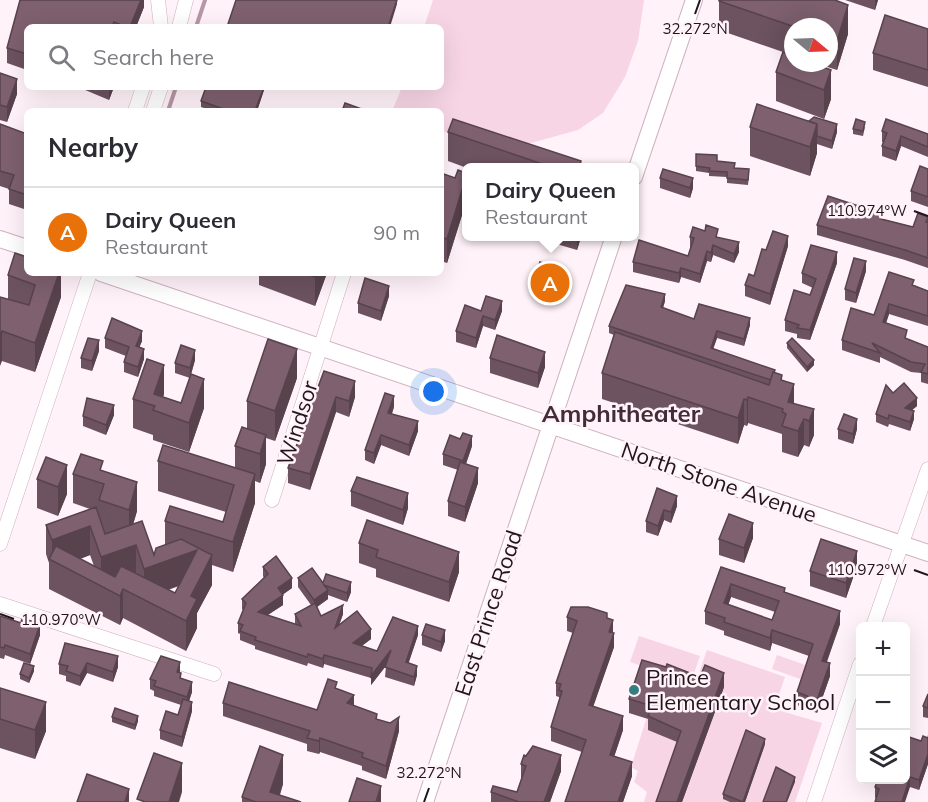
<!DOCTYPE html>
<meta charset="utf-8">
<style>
body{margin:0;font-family:Mulish,sans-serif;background:#f7f7f7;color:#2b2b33}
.controls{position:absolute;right:18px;bottom:18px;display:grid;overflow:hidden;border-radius:9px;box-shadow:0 6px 24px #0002}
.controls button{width:54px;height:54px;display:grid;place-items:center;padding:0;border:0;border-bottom:2px solid #e1e1e2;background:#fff;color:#2b2b33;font:30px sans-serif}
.compass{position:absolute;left:784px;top:18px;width:54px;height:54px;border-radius:50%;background:#fff;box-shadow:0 6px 24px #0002;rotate:109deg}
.you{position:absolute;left:434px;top:392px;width:21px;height:21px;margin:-15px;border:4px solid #fff;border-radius:50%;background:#1a73e8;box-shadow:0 0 0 9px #1a73e833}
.badge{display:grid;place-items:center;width:39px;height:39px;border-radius:50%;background:#d93025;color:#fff;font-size:20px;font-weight:700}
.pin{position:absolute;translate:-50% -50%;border:3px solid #fff;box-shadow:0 2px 6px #0006}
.popup{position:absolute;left:462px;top:163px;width:177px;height:78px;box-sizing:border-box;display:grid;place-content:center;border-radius:9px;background:#fff;filter:drop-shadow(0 2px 4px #0005);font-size:20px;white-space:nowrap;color:#7c7c81}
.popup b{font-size:22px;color:#2b2b33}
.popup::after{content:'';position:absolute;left:50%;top:100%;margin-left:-12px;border:12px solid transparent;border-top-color:#fff}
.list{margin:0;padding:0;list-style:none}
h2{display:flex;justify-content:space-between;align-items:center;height:78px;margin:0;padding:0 24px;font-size:26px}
h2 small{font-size:20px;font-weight:400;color:#7c7c81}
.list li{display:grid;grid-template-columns:39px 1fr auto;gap:18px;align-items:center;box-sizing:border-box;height:90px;padding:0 24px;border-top:2px solid #e1e1e2}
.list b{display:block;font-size:22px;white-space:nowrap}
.list p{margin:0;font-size:20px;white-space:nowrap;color:#7c7c81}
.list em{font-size:20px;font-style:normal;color:#7c7c81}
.icon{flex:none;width:33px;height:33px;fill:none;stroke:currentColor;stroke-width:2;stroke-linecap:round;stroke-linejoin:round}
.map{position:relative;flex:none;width:928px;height:802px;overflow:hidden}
.search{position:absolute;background:#fff;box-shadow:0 6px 24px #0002;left:24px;top:24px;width:420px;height:66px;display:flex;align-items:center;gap:15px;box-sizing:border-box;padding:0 21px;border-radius:9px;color:#7c7c81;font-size:22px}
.panel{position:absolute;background:#fff;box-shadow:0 6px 24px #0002;left:24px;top:108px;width:420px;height:168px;border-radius:9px}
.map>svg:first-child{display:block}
.green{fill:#f7d5e5}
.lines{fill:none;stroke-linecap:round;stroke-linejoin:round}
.stream{stroke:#b796a6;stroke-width:4}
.minor-casing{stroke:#cfb1bf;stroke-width:15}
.major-casing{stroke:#cfb1bf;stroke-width:18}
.minor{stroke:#fff;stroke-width:14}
.major{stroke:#fff;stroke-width:16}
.wall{fill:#6c535f;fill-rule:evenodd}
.shaded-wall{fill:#58434d}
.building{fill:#7e606e;stroke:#58434d;stroke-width:1.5;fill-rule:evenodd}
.ticks{fill:none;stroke:#20151a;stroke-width:2}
.poi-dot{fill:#357e80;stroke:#fff2f8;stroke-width:2}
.labels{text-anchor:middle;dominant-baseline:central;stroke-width:5;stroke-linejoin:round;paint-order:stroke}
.street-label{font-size:22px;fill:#20151a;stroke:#fff2f8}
.poi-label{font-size:22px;fill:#20151a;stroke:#fff2f8;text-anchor:start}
.neighbourhood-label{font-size:24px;font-weight:bold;fill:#432c37;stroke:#fff2f8}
.ticks-label{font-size:15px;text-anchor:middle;fill:#20151a;stroke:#fff2f8;stroke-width:5;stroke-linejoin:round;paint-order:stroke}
</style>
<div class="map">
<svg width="928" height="802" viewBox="0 0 928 802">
<rect width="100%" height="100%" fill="#fff2f8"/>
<g class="green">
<polygon points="433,0 644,0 638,41 625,77 603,113 578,130 520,146 441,131 441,111 392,111 402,87 441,87 441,27 424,27"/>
<polygon points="639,636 700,656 691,682 630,662"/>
<polygon points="707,650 785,677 774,709 822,723 795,802 644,802 647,792 634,782 638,771 631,767 659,679 698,676"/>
<polygon points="777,655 808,666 803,680 772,669"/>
</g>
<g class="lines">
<g class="stream">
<polyline points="196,27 205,0"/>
<polyline points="168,111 176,87"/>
</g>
<g class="minor-casing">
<g id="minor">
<polyline points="158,0 161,27"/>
<polyline points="179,27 186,0"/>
<polyline points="135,111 143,87"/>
<polyline points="153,111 161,87"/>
<polyline points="272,500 344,273"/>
<polyline points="0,544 90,273"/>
<polyline points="0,604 214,674"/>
<polyline points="873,626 928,469"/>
<polyline points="814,802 860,664"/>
</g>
</g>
<g class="major-casing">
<g id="major">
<polyline points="634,177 694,0"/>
<polyline points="0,239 27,248"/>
<polyline points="101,273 928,553"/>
<polyline points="425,802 614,236"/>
</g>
</g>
<use href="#minor" class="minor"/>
<use href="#major" class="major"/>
</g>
<g class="wall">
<polygon points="20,0 144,0 144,7 136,27 27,27 27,70 7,63 7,48"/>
<polygon points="719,0 835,0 848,5 848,34 837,70 815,63 829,63 829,27 793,27 793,56 792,55 793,56 793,63 813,63 831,70 831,99 824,119 776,101 776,72 783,52 719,30"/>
<polygon points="845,0 878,0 875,10"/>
<polygon points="928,29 928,87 873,70 873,53"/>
<polygon points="0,73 17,94 7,122 0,120"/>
<polygon points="78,87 114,87 109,100"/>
<polygon points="206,87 265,87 257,111 214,111 201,107 201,101"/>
<polygon points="0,124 27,134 27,210 9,204 9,189 0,186"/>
<polygon points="750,127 837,132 832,149 817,144 817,153 810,176 750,156"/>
<polygon points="865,127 863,136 853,134 853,129"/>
<polygon points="882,131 928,134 928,157 901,146 896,161 882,156 882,146 883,142 882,142"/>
<polygon points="448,132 581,168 467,168 448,161"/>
<polygon points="696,154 717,161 749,175 748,185 727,183 727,177 709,176 709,173 696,171"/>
<polygon points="928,169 928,207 911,201 911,191"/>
<polygon points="441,173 455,178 466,173 466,216 462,215 447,263 441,261"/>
<polygon points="660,178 693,188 690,198 660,188"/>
<polygon points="928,217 928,268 905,260 817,235 817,225 883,219 913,227"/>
<polygon points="533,237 581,237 577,250"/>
<polygon points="690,237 718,237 739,252 734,263 713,255 711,262 707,261 700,283 681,277 679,283 633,272 633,262 688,256 691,247 690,247"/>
<polygon points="788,246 770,305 745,296 745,285 754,276 766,250"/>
<polygon points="837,263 810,340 797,338 797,334 785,331 785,320 810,295 813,288 802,283 802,273"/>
<polygon points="866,271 856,303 845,300 845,289"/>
<polygon points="61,273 61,297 35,372 2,361 0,297 8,299 8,275"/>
<polygon points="259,273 327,273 315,306 259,285"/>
<polygon points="536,275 565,281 561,294 536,285"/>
<polygon points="914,285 928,291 928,326 889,314 886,323 907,339 928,347 928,384 921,382 921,373 911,372 880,357 880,363 842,350 842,340"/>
<polygon points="389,296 381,321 358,313 358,303"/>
<polygon points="665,301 663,308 694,319 750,325 744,346 717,338 713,349 775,373 782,380 794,404 814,409 814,435 809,447 804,445 798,457 782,452 782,434 748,423 747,426 744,425 738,444 602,399 602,373 614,335 609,333 609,326"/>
<polygon points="481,311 502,311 495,330 483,326 476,348 456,342 456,331"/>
<polygon points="105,338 142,341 139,347 144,359 138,377 124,372 124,362 126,356 105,348"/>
<polygon points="787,343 814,365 807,372 787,348"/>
<polygon points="99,351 92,371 81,368 81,358"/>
<polygon points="490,358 545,367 538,388 490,373"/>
<polygon points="195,360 191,374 204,408 189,452 153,440 153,435 133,428 133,399 164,394 163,397 181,403 190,378 175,373 175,363"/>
<polygon points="324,371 355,397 349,417 336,412 310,490 288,483 288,468"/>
<path d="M297,378L275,441L266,438V464L260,483L255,481V503L233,572L212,565V585L197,613V628L186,651L123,618L120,625L49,589V563L46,554V525L90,509L73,503V474L103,471L137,511L133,524L154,555L165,545V521L223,522L226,512L158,491V461L235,467V446L247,428V401ZM90,555L94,566L80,559ZM179,586L175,593L168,590Z"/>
<polygon points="893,393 917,406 912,410 914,419 910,431 889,424 888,427 876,422 876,414"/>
<polygon points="394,407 392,414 418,431 409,456 381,445 374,464 365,460 365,450"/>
<polygon points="114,415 106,435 83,426 83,416"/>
<polygon points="838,429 857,429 853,444 838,439"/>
<polygon points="472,446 466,464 478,483 465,522 448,516 448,501 458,470 443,465 443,454"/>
<polygon points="46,457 67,494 58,516 37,508 37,479"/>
<polygon points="657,488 677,506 671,523 664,520 658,536 646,532 646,521"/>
<polygon points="351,491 408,508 403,525 351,506"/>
<polygon points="753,538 744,563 719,555 719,539"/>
<polygon points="359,543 459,572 449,602 376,577 376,569 359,563"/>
<polygon points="857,566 846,598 810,586 810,571"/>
<polygon points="263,567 292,588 282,595 283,605 268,615 295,624 295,614 311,605 298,587 298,578 323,583 351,592 347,602 328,595 328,599 317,607 321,616 343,614 339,625 371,639 362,646 377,651 418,635 408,663 417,675 414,686 385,677 386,666 371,685 371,678 324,664 323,668 308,663 307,666 255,649 255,646 240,640 240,634 238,633 238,623 243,610 242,609 242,599 264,578 263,576"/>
<path d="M721,567L785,593L840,624L827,662L830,676L817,713L797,705V692L809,656L772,643L770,651L724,635V631L705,624V611ZM731,597L775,612L772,620L728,605Z"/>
<polygon points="0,616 40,635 30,664 5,655 4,659 0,658"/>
<polygon points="567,617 607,618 613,633 614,647 593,706 623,730 614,757 632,776 623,802 565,802 582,752 551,741 551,727 559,701 559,697 556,696 556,683 573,633 567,631"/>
<polygon points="422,635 445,641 441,652 422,645"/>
<polygon points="65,643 118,667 113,682 87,673 80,686 66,681 66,676 59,674 59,664"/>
<polygon points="34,671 29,683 20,679 20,674"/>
<polygon points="180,673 181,678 192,692 189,701 192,711 182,747 160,739 160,730 178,715 181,705 154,696 154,691 150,689 150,679"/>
<polygon points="724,687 682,802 656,802 677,742 648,730 648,719 629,713 629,699"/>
<polygon points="0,688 46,731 35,759 0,748"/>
<polygon points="337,689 354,706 377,720 399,731 386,779 362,770 362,766 320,752 319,754 307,751 307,744 223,716 223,703 317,710"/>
<polygon points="928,694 928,718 923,717 923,706"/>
<polygon points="112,717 138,721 135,730 112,722"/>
<polygon points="928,735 928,764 919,790 910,787 875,798 875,787 895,782 921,741 927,738"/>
<polygon points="765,744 745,802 730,802 723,799 723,794"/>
<polygon points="526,756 561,771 550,802 491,802 491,792 517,792 521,780 521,764"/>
<polygon points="283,784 280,795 301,802 242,802 242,797"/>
</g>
<g class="shaded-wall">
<polygon points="141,0 144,0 144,7 136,27 130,27"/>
<polygon points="397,0 397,4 390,27 388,27"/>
<polygon points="875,0 878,0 875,10"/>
<polygon points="848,5 848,34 837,70 837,41"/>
<polygon points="831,70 831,99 824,119 824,90"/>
<polygon points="17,79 17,94 7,122 7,107"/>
<polygon points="109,87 114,87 109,100"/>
<polygon points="264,87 265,87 257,111 255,111"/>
<polygon points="817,124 817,153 810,176 810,147"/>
<polygon points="837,124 837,132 832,149 832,141"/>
<polygon points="901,136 901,146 896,161 896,151"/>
<polygon points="693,178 693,188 690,198 690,188"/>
<polygon points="462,190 462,215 447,263 447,239"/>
<polygon points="788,236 788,246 770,305 770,294"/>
<polygon points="577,237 581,237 577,250"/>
<polygon points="739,242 739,252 734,263 734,254"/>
<polygon points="713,245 713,255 711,262 711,253"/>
<polygon points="707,251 707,261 700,283 700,274"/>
<polygon points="837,252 837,263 810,340 810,330"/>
<polygon points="866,261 866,271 856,303 856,293"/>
<polygon points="681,268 681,277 679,283 679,273"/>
<polygon points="565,271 565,281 561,294 561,284"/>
<polygon points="59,273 61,273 61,297 35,372 35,343"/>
<polygon points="316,273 327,273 315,306 315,277"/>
<polygon points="389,286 389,296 381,321 381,311"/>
<polygon points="665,294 665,301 661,314 661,307"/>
<polygon points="502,301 502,311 495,330 495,320"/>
<polygon points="889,304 889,314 883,332 883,322"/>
<polygon points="483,316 483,326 476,348 476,338"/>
<polygon points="750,318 750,325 744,346 744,339"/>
<polygon points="2,331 2,361 0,366 0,337"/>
<polygon points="142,331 142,341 136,356 136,346"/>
<polygon points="717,331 717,338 711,355 711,348"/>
<polygon points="99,340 99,351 92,371 92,361"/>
<polygon points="144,349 144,359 138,377 138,367"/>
<polygon points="297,349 297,378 275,441 275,411"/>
<polygon points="195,350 195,360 190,378 190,368"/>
<polygon points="545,352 545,367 538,388 538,373"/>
<polygon points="814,360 814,365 807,372 807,367"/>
<polygon points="164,365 164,394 158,412 154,394"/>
<polygon points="204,379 204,408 189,452 189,423"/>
<polygon points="355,381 355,397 349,417 349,401"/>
<polygon points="794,384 794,410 788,402"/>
<polygon points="394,396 394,407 388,423 388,413"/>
<polygon points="336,397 336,412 310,490 310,474"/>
<polygon points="748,397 748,423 747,426 747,400"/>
<polygon points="917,398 917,406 905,416 905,408"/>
<polygon points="744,399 744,425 738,444 738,418"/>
<polygon points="114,405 114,415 106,435 106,425"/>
<polygon points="814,409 814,435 809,447 809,421"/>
<polygon points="914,411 914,419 910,431 910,422"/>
<polygon points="804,419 804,445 798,457 798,431"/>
<polygon points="857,419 857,429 853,444 853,434"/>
<polygon points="418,421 418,431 409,456 409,445"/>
<polygon points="266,435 266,464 260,483 260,454"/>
<polygon points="381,435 381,445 374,464 374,453"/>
<polygon points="472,436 472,446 463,472 463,461"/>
<polygon points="67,465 67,494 58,516 58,487"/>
<polygon points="478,468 478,483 465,522 465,507"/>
<polygon points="255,474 255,503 233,572 233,542"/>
<polygon points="137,482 137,511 129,539 129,510"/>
<polygon points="408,493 408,508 403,525 403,510"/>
<polygon points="677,496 677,506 671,523 671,512"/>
<polygon points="664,510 664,520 658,536 658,526"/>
<polygon points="753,523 753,538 744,563 744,548"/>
<polygon points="90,526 90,555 61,566 52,561 52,540"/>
<polygon points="136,545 136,574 101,586 101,557"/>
<polygon points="197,550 197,579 144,598 144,569"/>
<polygon points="857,551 857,566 846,598 846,583"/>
<polygon points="459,552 459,572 449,602 449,582"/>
<polygon points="212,555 212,585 197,613 197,628 186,651 186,621 191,596"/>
<polygon points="292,578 292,588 278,598 278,588"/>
<polygon points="351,582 351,592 347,602 347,593"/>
<polygon points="731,584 731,597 724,617 724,603"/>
<polygon points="123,589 123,618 120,625 120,596"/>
<polygon points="328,590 328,599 314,609 314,600"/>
<polygon points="283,595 283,605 258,621 258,612"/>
<polygon points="343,605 343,614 335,637 335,628"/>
<polygon points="840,611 840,624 822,674 822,661"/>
<polygon points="613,620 613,634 609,632"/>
<polygon points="40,624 40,635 30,664 30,654"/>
<polygon points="418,626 418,635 406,671 406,662"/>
<polygon points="371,629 371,639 353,652 353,643"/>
<polygon points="445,630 445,641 441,652 441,642"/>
<polygon points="772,630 772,643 770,651 770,638"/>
<polygon points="614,633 614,647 589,719 589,705"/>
<polygon points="391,650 391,659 371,685 371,676"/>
<polygon points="324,655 324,664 323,668 323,659"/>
<polygon points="118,656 118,667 113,682 113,672"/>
<polygon points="180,662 180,672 177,682 177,672"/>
<polygon points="87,663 87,673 80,686 80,676"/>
<polygon points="830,663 830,676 817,713 817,700"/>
<polygon points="34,666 34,671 29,683 29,678"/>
<polygon points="417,666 417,675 414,686 414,677"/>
<polygon points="724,673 724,687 682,802 677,802"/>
<polygon points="192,682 192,692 187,707 187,697"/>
<polygon points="354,695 354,708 347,703"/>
<polygon points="46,702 46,731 35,759 35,730"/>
<polygon points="192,702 192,711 182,747 182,737"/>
<polygon points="138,716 138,721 135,730 135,725"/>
<polygon points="623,716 623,730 610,769 610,755"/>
<polygon points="399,717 399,731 386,779 386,766"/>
<polygon points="320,738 320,752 319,754 319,741"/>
<polygon points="765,739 765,744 745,802 743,802"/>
<polygon points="928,754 928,764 919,790 919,780"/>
<polygon points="283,755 283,784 277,802 270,792"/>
<polygon points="561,755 561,771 550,802 544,802"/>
<polygon points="632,762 632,776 623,802 618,802"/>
<polygon points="182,763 182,792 179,802 169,802"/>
<polygon points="795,777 795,782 787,802 786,802"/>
<polygon points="910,777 910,787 905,802 902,802"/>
<polygon points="381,786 381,802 376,802"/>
<polygon points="129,789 129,802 125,802"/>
</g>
<g class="building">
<polygon points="20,0 141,0 130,27 126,27 114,22 112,27 27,27 27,54 7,48"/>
<polygon points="236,0 397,0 388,27 227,27"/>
<polygon points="719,0 835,0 848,5 837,41 829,39 829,27 795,27 719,1"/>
<polygon points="885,15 928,29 928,70 873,53"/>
<polygon points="783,52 793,56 793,63 813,63 831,70 824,90 776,72"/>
<polygon points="0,73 17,79 7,107 0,105"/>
<polygon points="206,87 264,87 255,111 229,111 201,101"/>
<polygon points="345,103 367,111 342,111"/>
<polygon points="757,104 817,124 810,147 750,127"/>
<polygon points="814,117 837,124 832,141 817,136 817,124 809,121"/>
<polygon points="453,119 581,161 579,168 554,168 448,132"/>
<polygon points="856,119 865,122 863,131 853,129"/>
<polygon points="886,119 928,134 928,147 901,136 896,151 882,146 887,133 882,131"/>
<polygon points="0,124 27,134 27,195 9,189 14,175 0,171"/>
<polygon points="696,154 717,155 717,161 735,163 734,168 749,169 748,180 727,178 727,172 709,171 710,168 696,166"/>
<polygon points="920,166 928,169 928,197 911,191"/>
<polygon points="663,169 693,178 690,188 660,178"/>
<polygon points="458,170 466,173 466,191 462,190 447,239 441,237 441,173 455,178"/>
<polygon points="828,196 883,214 881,219 913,227 918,213 928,217 926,222 928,222 928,258 905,250 817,225"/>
<polygon points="706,225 718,229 716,237 739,242 734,254 713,245 711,253 707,251 700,274 681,268 679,273 633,262 639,240 688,256 694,238 690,237 693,227 705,231"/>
<polygon points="773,231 788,236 770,294 745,285 749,274 754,276 762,249 766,250"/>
<polygon points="811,245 837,252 810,330 797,328 799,325 785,320 794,290 810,295 816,279 802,273"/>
<polygon points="15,253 27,257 27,273 59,273 35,343 2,331 0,337 0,297 29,305 35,285 8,275"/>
<polygon points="854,258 866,261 856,293 845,289"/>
<polygon points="540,262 565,271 561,284 536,275"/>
<polygon points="889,272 914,280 912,285 928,291 928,316 889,304 883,322 907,330 905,338 928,347 928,374 921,372 925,364 911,362 872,343 880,353 842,340 851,308 874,315"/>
<polygon points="304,273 316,273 315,277"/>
<polygon points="365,278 389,286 381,311 358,303"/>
<polygon points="626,285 665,294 661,307 694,319 699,304 750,318 744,339 717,331 711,348 775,370 771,380 609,326"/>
<polygon points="486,296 502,301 495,320 483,316 476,338 456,331 465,305 481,311"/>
<polygon points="112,318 142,331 136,346 144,349 138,367 124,362 129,347 105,338"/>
<polygon points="615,332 769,385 773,372 782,375 781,380 794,384 788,402 814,409 809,421 804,419 798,431 782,426 786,414 782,412 783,409 748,397 747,400 744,399 738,418 602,373"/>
<polygon points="497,335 545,352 538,373 490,358"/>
<polygon points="88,338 99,340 92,361 81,358"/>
<polygon points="792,338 814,360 807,367 787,343"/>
<polygon points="268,339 297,349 275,411 247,401"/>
<polygon points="181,345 195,350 190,368 175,363"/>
<polygon points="147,359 164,365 154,394 181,403 191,374 204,379 189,423 153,410 155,406 133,399"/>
<polygon points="324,371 355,381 349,401 336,397 310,474 288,468"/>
<polygon points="904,383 917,398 905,408 914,411 910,422 889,415 888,419 876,414 886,385 893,393"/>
<polygon points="385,393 394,396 388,413 418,421 409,445 381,435 374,453 365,450"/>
<polygon points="87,398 114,405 106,425 83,416"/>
<polygon points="844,414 857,419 853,434 838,429"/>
<polygon points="242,427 266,435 260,454 235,446"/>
<polygon points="463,433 472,436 463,461 443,454 450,435 460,439"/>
<polygon points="163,445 255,474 233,542 165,521 170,506 223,522 234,485 158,461"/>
<polygon points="81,454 103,461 100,470 137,482 129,510 99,500 104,484 73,474"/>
<polygon points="46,457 67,465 58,487 37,479"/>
<polygon points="460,462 478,468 465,507 448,501"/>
<polygon points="357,477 408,493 403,510 351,491"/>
<polygon points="657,488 677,496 671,512 664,510 658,526 646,521"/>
<polygon points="96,507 105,534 142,521 154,555 156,548 181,539 212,555 191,596 197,599 186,621 123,589 120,596 49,559 56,546 115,577 121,566 175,593 197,550 144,569 136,545 101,557 90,526 52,540 46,525"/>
<polygon points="729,514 753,523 744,548 719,539"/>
<polygon points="367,520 459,552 449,582 376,557 378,550 359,543"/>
<polygon points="821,539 857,551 846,583 810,571"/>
<polygon points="276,556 292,578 278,588 283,595 258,612 301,626 295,614 315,603 321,616 343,605 335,628 357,611 371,629 353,643 377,651 393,617 418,626 406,662 417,666 414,677 385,667 391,650 371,676 372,668 324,655 323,659 308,654 307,657 255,640 256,637 240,631 243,625 238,623 246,603 242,599 268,574 263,567"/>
<path d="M721,567L785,588L784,592L840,611L822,661L830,663L817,700L797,692L813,644L772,630L770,638L724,622L725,618L705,611ZM731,584L779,601L772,620L724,603Z"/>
<polygon points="312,568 323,583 326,574 351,582 347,593 324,585 328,590 314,600 298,578"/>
<polygon points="571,607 588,607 607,613 607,618 613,620 609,632 614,633 589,705 623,716 610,755 632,762 618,802 565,802 586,740 551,727 562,691 559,690 561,684 556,683 577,621 567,617"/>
<polygon points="0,616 21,623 22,618 40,624 30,654 5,645 4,648 0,647"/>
<polygon points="426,624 445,630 441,642 422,635"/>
<polygon points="65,643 118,656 113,672 87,663 80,676 66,671 68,666 59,664"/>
<polygon points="161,656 180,662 177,672 181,673 180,678 192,682 187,697 154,686 156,681 150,679"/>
<polygon points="642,660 666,667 667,664 700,677 705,665 724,673 677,802 656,802 681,731 648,716 652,706 629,699"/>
<polygon points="24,663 34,666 29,678 20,674"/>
<polygon points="328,679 337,682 335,688 354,695 347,703 377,714 376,719 390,723 399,717 386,766 362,757 363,753 320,738 319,741 307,738 310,731 223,703 229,682 317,710"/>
<polygon points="0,688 46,702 35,730 0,719"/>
<polygon points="928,694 928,708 923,706"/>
<polygon points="183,699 192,702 182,737 160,730 166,711 178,715"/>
<polygon points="115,708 138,716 135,725 112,717"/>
<polygon points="746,730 765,739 743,802 723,794"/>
<polygon points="906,736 921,741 923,736 928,738 928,754 919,780 910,777 902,802 875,802 879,789 875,787 878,780 888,780 895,782 895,780 906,780"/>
<polygon points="260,746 283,755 270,792 301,802 256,802 242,797"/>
<polygon points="533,746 561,755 544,802 519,802 491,792 493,786 517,792 526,766 521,764 524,755 526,756"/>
<polygon points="154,753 182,763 169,802 145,802 137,799"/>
<polygon points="776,767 795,777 786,802 763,802"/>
<polygon points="87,774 129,789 125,802 77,802"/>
<polygon points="357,778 381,786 376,802 349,802"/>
</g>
<path class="ticks" d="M695,14L700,0M914,211L928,216M914,570L928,575M0,614L14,619M424,802L429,788"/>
<circle class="poi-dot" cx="634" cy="690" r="6"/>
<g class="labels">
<g class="street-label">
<text transform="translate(297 423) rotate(-72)">Windsor</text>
<text transform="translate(719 482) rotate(19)">North Stone Avenue</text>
<text transform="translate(488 613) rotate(-72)">East Prince Road</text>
</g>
<g class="poi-label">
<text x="646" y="677">Prince<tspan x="646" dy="25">Elementary School</tspan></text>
</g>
<g class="neighbourhood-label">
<text x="621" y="413">Amphitheater</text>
</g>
</g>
<g class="ticks-label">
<text x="695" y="34">32.272°N</text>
<text x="867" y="216">110.974°W</text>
<text x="867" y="575">110.972°W</text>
<text x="61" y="625">110.970°W</text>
<text x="429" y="778">32.272°N</text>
</g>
</svg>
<div class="controls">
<button>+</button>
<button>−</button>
<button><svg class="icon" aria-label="layers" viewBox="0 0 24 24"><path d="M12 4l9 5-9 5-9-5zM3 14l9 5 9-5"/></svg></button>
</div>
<svg class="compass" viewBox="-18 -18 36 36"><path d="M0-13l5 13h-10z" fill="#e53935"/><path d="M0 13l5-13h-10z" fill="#7c7c81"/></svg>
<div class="you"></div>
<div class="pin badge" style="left:550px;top:283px;background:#e8710a">A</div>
<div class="popup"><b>Dairy Queen</b>Restaurant</div>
<div class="search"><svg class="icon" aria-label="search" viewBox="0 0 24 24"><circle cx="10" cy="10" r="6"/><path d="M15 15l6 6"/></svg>Search here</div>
<section class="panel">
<h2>Nearby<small></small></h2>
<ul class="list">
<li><span class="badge" style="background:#e8710a">A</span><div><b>Dairy Queen</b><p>Restaurant</p></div><em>90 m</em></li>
</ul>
</section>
</div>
